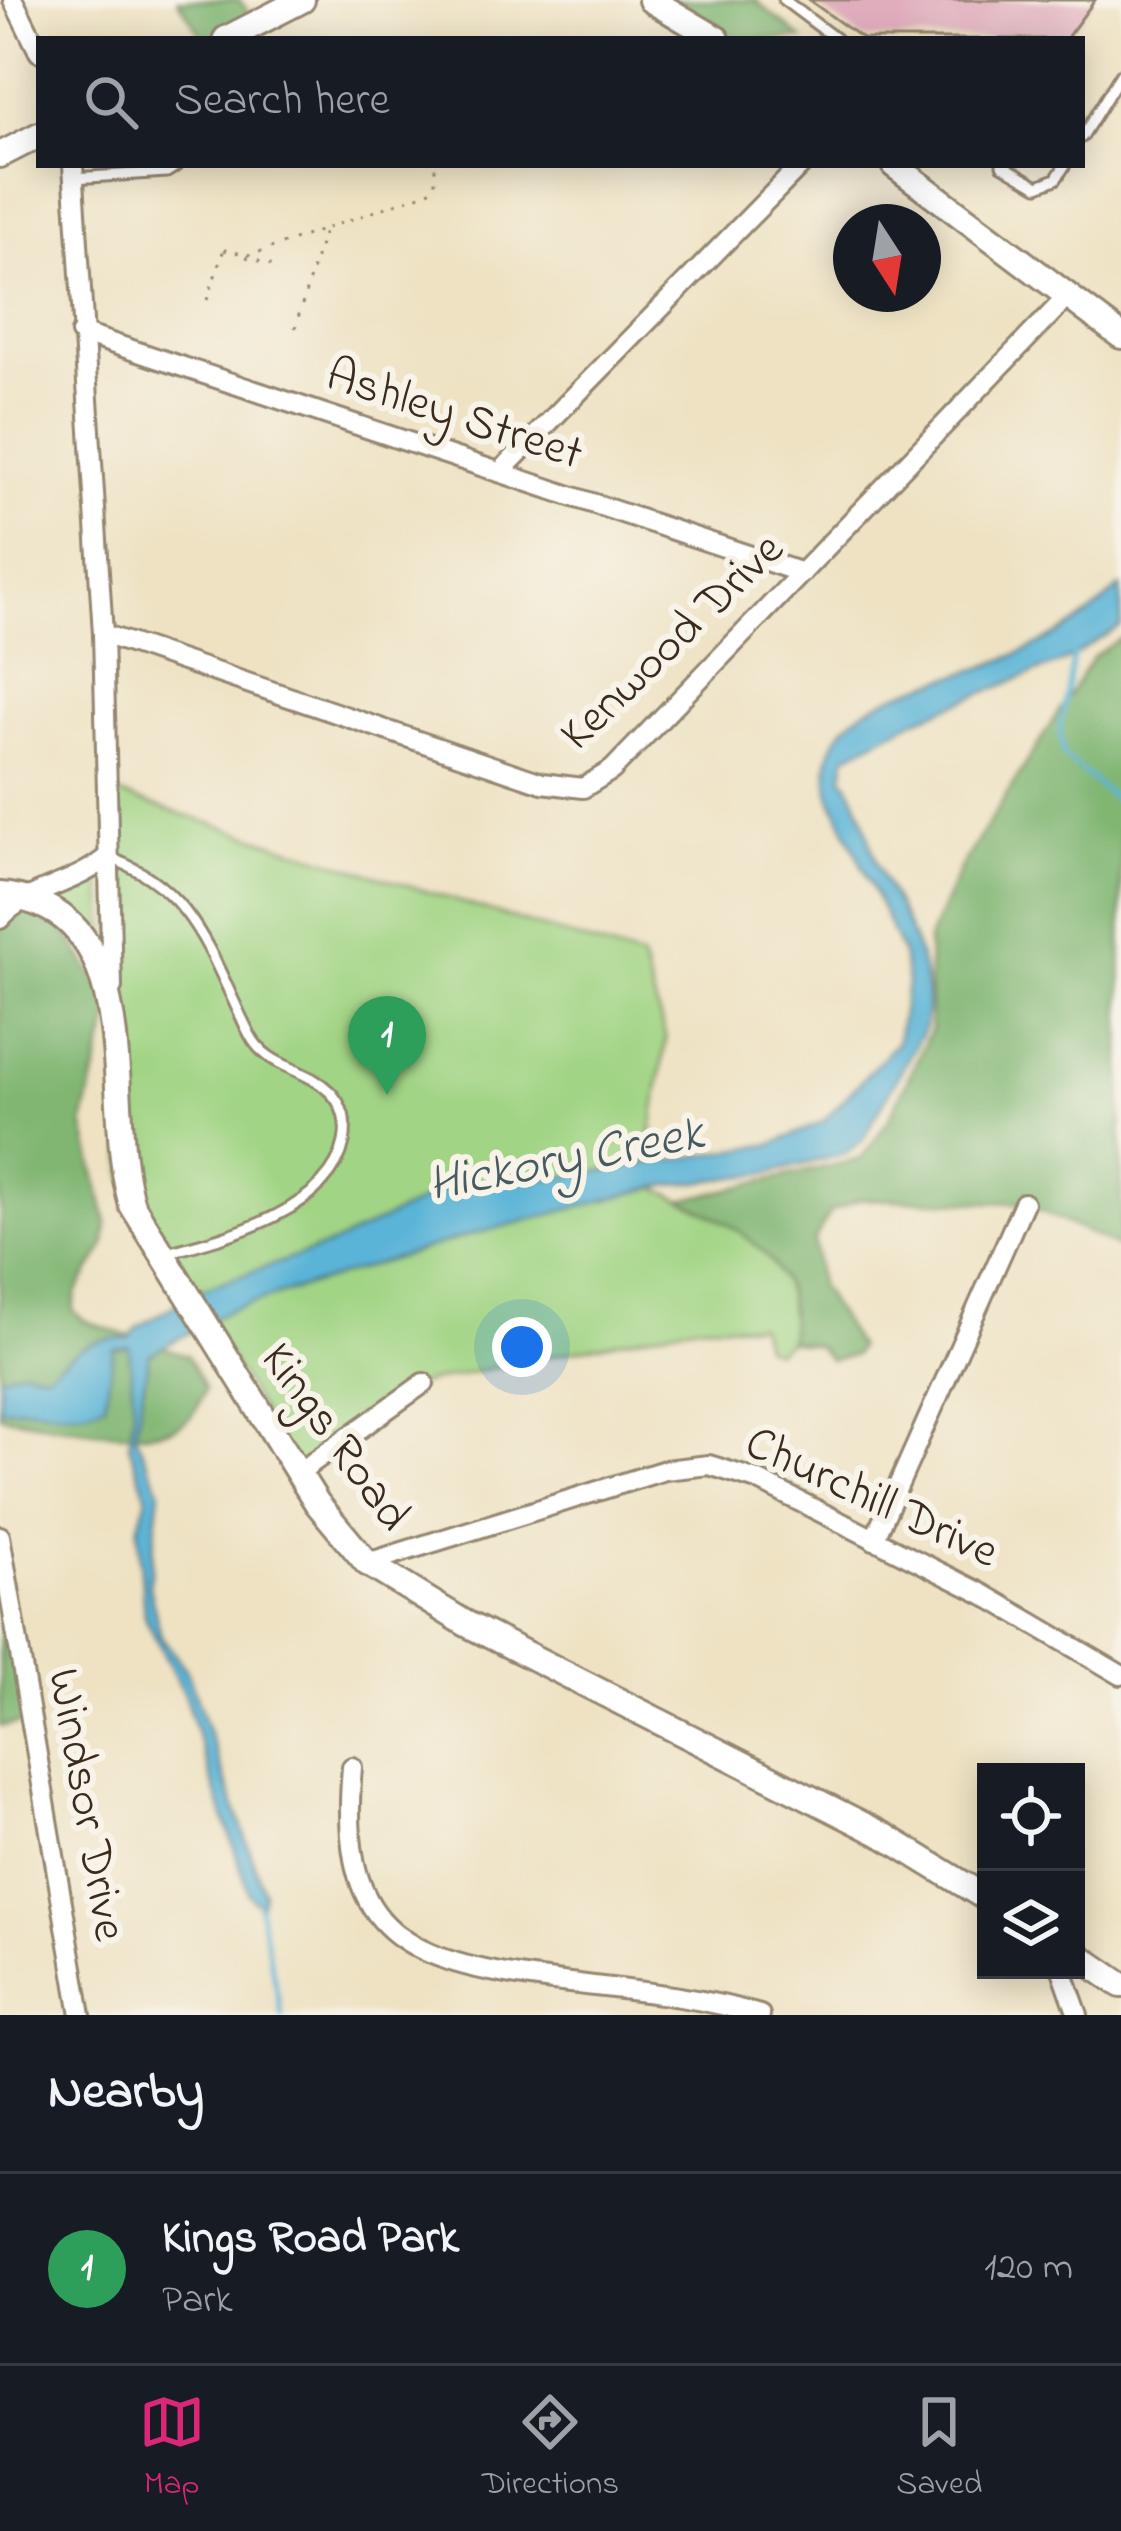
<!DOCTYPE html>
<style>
body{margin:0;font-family:"Indie Flower",sans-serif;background:#242831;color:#f1f3f6}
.controls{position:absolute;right:36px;bottom:36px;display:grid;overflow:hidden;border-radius:0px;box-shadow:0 6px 30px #0003}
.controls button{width:108px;height:108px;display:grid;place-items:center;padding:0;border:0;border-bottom:3px solid #363941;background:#171b24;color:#f1f3f6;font:60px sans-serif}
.compass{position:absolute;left:833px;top:204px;width:108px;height:108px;border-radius:50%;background:#171b24;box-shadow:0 6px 30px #0003;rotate:168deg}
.you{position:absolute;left:522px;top:1347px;width:42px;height:42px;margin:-30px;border:9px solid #fff;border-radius:50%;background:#1a73e8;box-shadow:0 0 0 18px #1a73e833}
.badge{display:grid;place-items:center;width:78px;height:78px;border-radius:50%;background:#db2777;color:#fff;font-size:39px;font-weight:700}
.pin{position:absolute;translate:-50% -99px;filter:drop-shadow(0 3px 6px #0008)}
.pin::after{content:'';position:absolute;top:63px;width:42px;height:36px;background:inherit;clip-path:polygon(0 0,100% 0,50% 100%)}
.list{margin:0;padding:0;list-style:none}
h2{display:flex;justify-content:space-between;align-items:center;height:156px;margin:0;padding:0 48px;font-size:51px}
h2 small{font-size:39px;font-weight:400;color:#9ea1a6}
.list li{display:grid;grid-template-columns:78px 1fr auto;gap:36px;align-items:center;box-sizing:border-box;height:192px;padding:0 48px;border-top:3px solid #363941}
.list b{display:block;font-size:45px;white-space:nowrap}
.list p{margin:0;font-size:39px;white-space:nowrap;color:#9ea1a6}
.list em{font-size:39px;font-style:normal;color:#9ea1a6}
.icon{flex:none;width:66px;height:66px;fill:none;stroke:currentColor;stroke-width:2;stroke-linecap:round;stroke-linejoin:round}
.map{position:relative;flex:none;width:1121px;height:2015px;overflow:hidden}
.search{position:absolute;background:#171b24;box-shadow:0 6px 30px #0003;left:36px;right:36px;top:36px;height:132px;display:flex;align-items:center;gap:30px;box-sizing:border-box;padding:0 42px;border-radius:0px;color:#9ea1a6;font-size:45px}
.sheet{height:348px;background:#171b24}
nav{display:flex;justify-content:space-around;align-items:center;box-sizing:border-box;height:168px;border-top:3px solid #363941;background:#171b24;font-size:33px;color:#9ea1a6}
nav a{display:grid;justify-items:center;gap:6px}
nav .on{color:#db2777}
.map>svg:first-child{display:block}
.green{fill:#a1d484;stroke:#6e7f51;stroke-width:3}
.forest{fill:#80b672;stroke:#5e7048;stroke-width:3}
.water{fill:#5ab4d7;stroke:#4a6f7a;stroke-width:3}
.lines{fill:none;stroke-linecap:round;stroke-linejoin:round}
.stream{stroke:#5ab4d7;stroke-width:4.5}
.building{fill:#e0adbd}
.lane-casing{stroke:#948670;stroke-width:15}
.street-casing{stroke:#948670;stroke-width:24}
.secondary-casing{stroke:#948670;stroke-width:30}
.path{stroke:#948670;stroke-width:3;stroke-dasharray:3 9;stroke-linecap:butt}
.lane{stroke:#fff;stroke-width:9}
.street{stroke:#fff;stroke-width:18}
.secondary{stroke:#fff;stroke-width:24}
.labels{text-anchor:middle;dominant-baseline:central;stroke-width:12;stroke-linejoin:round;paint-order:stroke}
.street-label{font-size:48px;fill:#3b2a1e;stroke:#f7f3e8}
.water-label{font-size:51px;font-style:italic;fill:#465a5f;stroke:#f7f3e8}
</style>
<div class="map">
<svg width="1121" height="2015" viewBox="0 0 1121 2015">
<rect width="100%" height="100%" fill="#f7f3e8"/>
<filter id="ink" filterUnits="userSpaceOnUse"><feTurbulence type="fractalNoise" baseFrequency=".00833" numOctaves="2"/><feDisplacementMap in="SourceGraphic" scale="24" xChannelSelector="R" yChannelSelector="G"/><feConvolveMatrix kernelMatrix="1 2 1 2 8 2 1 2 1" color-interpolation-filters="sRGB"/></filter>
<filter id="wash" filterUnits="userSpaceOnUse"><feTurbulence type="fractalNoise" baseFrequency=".004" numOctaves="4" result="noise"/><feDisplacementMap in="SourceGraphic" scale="48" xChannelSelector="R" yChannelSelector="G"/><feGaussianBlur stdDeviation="2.7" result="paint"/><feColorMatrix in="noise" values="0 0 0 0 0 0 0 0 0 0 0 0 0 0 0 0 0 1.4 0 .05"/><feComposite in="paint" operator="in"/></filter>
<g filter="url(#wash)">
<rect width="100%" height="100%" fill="#eee2c3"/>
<g class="green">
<path d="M108,791L642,959L666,1038L647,1164L656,1188C725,1220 803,1251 789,1341L775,1351L764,1346L759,1325L697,1324L424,1383L298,1473L124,1178Z"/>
<polygon points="101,875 106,945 59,900"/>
</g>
<g class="forest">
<polygon points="178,0 239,0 257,23 226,39 204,39"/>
<polygon points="674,0 755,0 802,39 739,39"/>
<path d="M1121,638V1249L1024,1203L860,1199L830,1212L814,1241L819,1285L858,1347L854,1355L830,1360L817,1346L789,1341C801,1263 744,1229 682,1200L861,1159L888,1121L931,1029L928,939L960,869L1093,657Z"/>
<path d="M0,895L54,911L112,1007L83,1123L107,1223L105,1245L76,1293L73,1310L84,1321L187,1355L205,1389C199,1404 193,1419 178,1426C136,1444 46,1423 0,1416Z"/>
<polygon points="0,1543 32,1722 0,1726"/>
</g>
<path class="water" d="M1121,587V626L1065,661L919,718L846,756L843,777C870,813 866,850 888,888C911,929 936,981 924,1029L862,1141L845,1154L769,1173L656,1187L467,1236L230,1310L149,1355L135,1435L160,1490L149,1587L161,1636L187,1671L249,1848L264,1893L260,1907L249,1894L184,1694L144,1615L138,1529L147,1497L129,1445L134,1409L129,1347L114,1349L105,1403C70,1422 40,1402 0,1409V1376L22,1369L47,1373C74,1351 91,1337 129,1338L138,1327L202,1289L333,1244L453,1186L555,1178L773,1144L824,1121L897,1042L907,983L902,953L831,798C804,695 937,688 1003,660C1033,648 1067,631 1093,611C1103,604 1110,594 1121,587Z"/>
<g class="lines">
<g class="stream">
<polyline points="1074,653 1060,726 1063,755 1121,805"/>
<polyline points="258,1903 282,2015"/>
</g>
</g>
<g id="blocks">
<polygon class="building" points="809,0 1095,0 1066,39 863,39"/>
</g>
</g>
<g filter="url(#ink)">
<use href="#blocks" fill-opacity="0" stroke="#948670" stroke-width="3"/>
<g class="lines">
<g class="lane-casing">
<g id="lane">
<polyline points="784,0 836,39"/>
<polyline points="1082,137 1121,74"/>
<polyline points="1002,165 1038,186 1056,179 1065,165"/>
<polyline points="74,178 167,172 178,165"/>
<path d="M107,857C196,887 211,959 250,1035C267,1068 304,1067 329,1091C343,1104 348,1124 344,1142C330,1211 226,1237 167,1253"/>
</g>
</g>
<g class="street-casing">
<g id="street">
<polyline points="13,0 39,52"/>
<polyline points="73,165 103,634 112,987"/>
<polyline points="81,333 802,573"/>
<polyline points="500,472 801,165"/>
<polyline points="103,634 542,783 583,788 612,770 1068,296"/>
<path d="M0,919C26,888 74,886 107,857"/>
<polyline points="298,1473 424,1383"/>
<polyline points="0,1536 81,2015"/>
<polyline points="874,1540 1024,1203"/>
<polyline points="367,1563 665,1470 709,1465 757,1480 983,1594 1121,1675"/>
<path d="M352,1767C339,1914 386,1957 525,1977C602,1989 686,1992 760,2015"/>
<polyline points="1062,1970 1078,2015"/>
</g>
</g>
<g class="secondary-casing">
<g id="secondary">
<polyline points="651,0 717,39"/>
<polyline points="226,39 302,0"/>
<polyline points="0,155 39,135"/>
<polyline points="894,165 1121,336"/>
<path d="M0,895C152,908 101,1104 132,1205L317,1503L367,1563L465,1623L885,1836L986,1898"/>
<polyline points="1076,1954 1121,1985"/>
</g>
</g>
<g class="path">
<polyline points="224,250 251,255 426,193 435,186 435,165"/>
<polyline points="246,257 280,268"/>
<polyline points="207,300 226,243"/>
<polyline points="295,328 324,231"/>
</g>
<use href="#lane" class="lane"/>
<use href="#street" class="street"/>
<use href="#secondary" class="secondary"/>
</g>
</g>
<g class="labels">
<g class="street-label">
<text transform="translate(454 416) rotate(18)">Ashley Street</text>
<text transform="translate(673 643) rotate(-44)">Kenwood Drive</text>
<text transform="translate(334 1438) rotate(54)">Kings Road</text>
<text transform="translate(871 1499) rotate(25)">Churchill Drive</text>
<text transform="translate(85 1805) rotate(80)">Windsor Drive</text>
</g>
<g class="water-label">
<text transform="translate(566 1161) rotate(-11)">Hickory Creek</text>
</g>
</g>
</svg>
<div class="controls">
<button><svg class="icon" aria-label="locate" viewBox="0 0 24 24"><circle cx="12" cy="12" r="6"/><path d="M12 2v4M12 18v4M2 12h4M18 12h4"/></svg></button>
<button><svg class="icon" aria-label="layers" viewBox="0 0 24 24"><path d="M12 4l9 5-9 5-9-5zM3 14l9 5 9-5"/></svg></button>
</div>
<svg class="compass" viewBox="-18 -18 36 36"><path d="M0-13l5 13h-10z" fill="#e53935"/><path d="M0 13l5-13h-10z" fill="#9ea1a6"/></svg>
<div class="you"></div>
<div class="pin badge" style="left:387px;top:1095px;background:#2e9e5b">1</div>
<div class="search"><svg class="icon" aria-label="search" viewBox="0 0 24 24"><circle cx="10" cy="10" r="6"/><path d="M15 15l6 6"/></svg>Search here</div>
</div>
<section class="sheet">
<h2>Nearby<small></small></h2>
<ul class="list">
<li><span class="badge" style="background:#2e9e5b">1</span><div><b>Kings Road Park</b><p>Park</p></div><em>120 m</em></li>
</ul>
</section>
<nav>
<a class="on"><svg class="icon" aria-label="map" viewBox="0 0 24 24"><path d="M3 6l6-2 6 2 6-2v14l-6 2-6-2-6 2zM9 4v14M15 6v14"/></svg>Map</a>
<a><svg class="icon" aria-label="directions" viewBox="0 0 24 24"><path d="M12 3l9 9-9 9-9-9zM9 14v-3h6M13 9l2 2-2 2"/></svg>Directions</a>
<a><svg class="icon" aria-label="saved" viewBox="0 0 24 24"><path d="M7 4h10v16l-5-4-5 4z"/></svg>Saved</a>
</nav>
